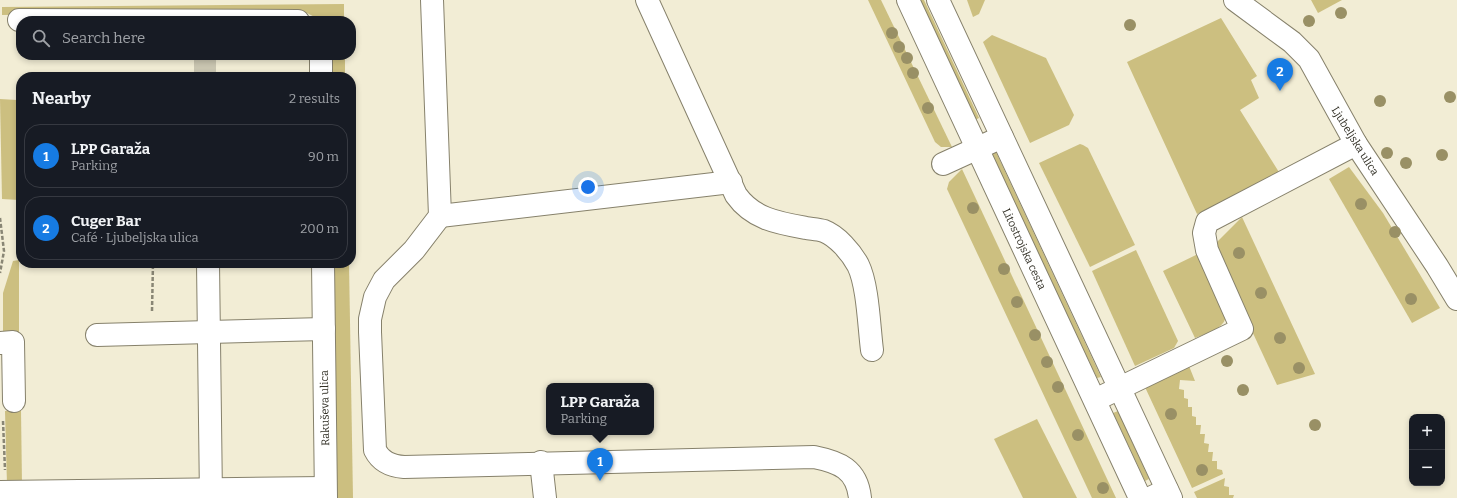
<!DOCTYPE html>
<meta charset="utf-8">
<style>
body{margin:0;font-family:Bitter,serif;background:#20242c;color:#f1f3f6}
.controls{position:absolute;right:12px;bottom:12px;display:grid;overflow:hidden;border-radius:8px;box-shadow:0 2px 6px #0003}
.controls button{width:36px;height:36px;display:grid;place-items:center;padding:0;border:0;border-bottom:1px solid #363941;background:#171b24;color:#f1f3f6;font:20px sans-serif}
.you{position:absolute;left:588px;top:187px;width:14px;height:14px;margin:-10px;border:3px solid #fff;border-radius:50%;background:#1a73e8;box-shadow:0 0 0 6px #1a73e833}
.badge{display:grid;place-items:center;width:26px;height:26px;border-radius:50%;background:#167be3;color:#fff;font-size:13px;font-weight:700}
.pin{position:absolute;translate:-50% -33px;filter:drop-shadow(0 1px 2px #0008)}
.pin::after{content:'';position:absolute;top:21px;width:14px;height:12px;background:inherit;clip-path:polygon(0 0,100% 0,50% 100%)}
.popup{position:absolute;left:546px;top:383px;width:108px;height:52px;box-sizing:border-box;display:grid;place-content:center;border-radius:8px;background:#171b24;filter:drop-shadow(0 1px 3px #0005);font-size:13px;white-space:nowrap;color:#9ea1a6}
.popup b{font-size:15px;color:#f1f3f6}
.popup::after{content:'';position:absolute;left:50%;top:100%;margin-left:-8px;border:8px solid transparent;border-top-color:#171b24}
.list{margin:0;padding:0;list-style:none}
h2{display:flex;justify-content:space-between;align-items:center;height:52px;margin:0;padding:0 16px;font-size:17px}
h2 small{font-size:13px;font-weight:400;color:#9ea1a6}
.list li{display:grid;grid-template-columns:26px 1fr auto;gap:12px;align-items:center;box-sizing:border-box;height:64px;margin:0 8px 8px;padding:0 8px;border:1px solid #363941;border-radius:16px}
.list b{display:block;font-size:15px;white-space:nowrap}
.list p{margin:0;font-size:13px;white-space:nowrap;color:#9ea1a6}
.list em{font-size:13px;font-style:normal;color:#9ea1a6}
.icon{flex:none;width:22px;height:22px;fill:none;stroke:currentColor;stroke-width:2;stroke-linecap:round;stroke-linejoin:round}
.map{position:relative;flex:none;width:1457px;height:498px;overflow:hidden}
.search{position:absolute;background:#171b24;box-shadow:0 2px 6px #0003;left:16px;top:16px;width:340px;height:44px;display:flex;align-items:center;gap:10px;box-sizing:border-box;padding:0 14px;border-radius:16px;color:#9ea1a6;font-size:15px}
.panel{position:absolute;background:#171b24;box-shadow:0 2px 6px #0003;left:16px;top:72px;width:340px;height:196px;border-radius:16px}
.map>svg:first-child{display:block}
.green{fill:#ccbf80}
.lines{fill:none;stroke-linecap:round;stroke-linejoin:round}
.minor-tunnel{stroke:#cbc7b2;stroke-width:22;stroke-dasharray:22 11;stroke-linecap:butt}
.minor-casing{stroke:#86816b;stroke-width:24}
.major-casing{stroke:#86816b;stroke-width:24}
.path{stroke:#898675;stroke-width:2.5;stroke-dasharray:4 2;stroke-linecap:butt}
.minor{stroke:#fff;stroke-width:22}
.major{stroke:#fff;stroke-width:22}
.tree{fill:#999065}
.labels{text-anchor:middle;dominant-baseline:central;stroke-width:4;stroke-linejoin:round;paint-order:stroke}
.street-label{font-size:11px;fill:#312f25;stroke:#fff}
</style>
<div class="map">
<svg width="1457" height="498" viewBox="0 0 1457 498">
<rect width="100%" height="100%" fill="#f2edd5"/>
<g class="green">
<polygon points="868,0 881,0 952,147 941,147 935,142"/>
<polygon points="919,0 924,0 979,118 975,120"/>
<polygon points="967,0 985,0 979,14 973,17"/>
<polygon points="1311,0 1342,0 1318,13"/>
<polygon points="344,4 344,21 322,21 307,13 290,11 2,15 2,7"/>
<polygon points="1221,18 1257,76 1251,80 1259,98 1240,110 1282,177 1197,214 1127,62"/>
<polygon points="992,35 1046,58 1074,115 1069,125 1030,143 983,42"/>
<polygon points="331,55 345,55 345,77 332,77"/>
<polygon points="0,99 17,100 19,200 2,199"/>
<polygon points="1080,144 1083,145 1088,148 1135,245 1090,267 1039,163"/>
<polygon points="996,152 1101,377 1097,378 991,154"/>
<polygon points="1349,167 1383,213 1440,308 1412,323 1329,179"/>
<polygon points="962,169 1116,498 1092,498 947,189 949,182"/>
<polygon points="1242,217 1315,374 1277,385 1214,249 1214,245"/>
<polygon points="1136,250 1178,341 1174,348 1135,366 1092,271"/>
<path d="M1198,254L1226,315C1225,329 1207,333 1195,338L1163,271Z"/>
<polygon points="19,260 19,333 3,333 3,293 13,261"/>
<polygon points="334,263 349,263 353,498 337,498"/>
<polygon points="1189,366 1195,381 1180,380 1179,389 1184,390 1184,398 1188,399 1188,407 1192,407 1192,416 1196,417 1196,425 1201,425 1200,434 1205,434 1204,443 1209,444 1208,452 1213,452 1212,461 1217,461 1217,469 1222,470 1223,474 1192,488 1144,385"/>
<polygon points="21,410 22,485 7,485 5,411"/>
<polygon points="1118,411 1149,479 1145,481 1113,413"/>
<polygon points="1037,419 1077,498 1023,498 994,439"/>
<polygon points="1225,478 1224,486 1229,487 1229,495 1234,495 1233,498 1197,498 1194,492"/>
</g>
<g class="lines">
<polyline class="minor-tunnel" points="205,55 205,77"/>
<g class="minor-casing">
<g id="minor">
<path d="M432,0L440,216L414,250L384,280L375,297L370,319V332L375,450C381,462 391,466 404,467L814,457C839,462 857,469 860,498"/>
<path d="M647,0L736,195C753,219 778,223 806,228C811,229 818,229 824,231C837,236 851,252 858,265C868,285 869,327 872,350"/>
<polyline points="1235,0 1292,42 1309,59 1356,144 1437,266 1457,299"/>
<polyline points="19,20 298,21"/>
<polyline points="321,55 321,77"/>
<polyline points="943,164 1002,137"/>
<polyline points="440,216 731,182"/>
<polyline points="208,263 211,498"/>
<polyline points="323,263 326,498"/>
<polyline points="97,335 324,329"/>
<polyline points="0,343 13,342 14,401"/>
<polyline points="1095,400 1242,329 1207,250 1204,233 1207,222 1356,144"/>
<polyline points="541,462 545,498"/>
<polyline points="0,492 325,488"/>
<polyline points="1150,498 1167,490"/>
</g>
</g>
<g class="major-casing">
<g id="major">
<polyline points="908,0 1140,498"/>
<polyline points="938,0 1171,498"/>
</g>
</g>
<g class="path">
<polyline points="0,218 4,251 0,273"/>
<polyline points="152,311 153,263"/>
<polyline points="3,421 5,470"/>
</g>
<use href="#minor" class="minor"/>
<use href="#major" class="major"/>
</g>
<g class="tree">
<circle cx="1341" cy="13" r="6"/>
<circle cx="1309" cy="21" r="6"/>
<circle cx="1130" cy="25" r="6"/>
<circle cx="892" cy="33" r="6"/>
<circle cx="899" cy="47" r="6"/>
<circle cx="907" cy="58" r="6"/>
<circle cx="913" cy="73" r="6"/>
<circle cx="1450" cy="97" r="6"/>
<circle cx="1380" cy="101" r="6"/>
<circle cx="928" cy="108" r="6"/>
<circle cx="1387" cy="153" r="6"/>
<circle cx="1442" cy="155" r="6"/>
<circle cx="1406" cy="163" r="6"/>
<circle cx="1361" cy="204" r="6"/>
<circle cx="973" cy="208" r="6"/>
<circle cx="1395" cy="232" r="6"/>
<circle cx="1239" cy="253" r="6"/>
<circle cx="1004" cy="269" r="6"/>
<circle cx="1261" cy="293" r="6"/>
<circle cx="1411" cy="299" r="6"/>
<circle cx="1017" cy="302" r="6"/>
<circle cx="1035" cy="335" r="6"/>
<circle cx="1280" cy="338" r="6"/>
<circle cx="1227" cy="361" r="6"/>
<circle cx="1047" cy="362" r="6"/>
<circle cx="1299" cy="368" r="6"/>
<circle cx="1058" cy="387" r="6"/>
<circle cx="1243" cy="390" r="6"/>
<circle cx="1171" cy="414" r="6"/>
<circle cx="1315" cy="425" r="6"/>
<circle cx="1078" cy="435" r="6"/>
<circle cx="1202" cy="470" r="6"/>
<circle cx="1103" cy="488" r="6"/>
</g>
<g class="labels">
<g class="street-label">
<text transform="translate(1355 141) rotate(58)">Ljubeljska ulica</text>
<text transform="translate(1024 249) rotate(65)">Litostrojska cesta</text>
<text transform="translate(325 408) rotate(-91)">Rakuševa ulica</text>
</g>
</g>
</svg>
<div class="controls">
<button>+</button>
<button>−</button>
</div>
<div class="you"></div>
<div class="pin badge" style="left:600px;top:481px">1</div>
<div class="popup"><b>LPP Garaža</b>Parking</div>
<div class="pin badge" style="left:1280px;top:91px">2</div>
<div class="search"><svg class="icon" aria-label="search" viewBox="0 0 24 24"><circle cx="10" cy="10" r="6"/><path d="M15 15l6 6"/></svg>Search here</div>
<section class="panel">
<h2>Nearby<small>2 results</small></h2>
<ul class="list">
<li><span class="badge">1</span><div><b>LPP Garaža</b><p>Parking</p></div><em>90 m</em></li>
<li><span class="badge">2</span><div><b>Cuger Bar</b><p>Café · Ljubeljska ulica</p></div><em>200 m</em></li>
</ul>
</section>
</div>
